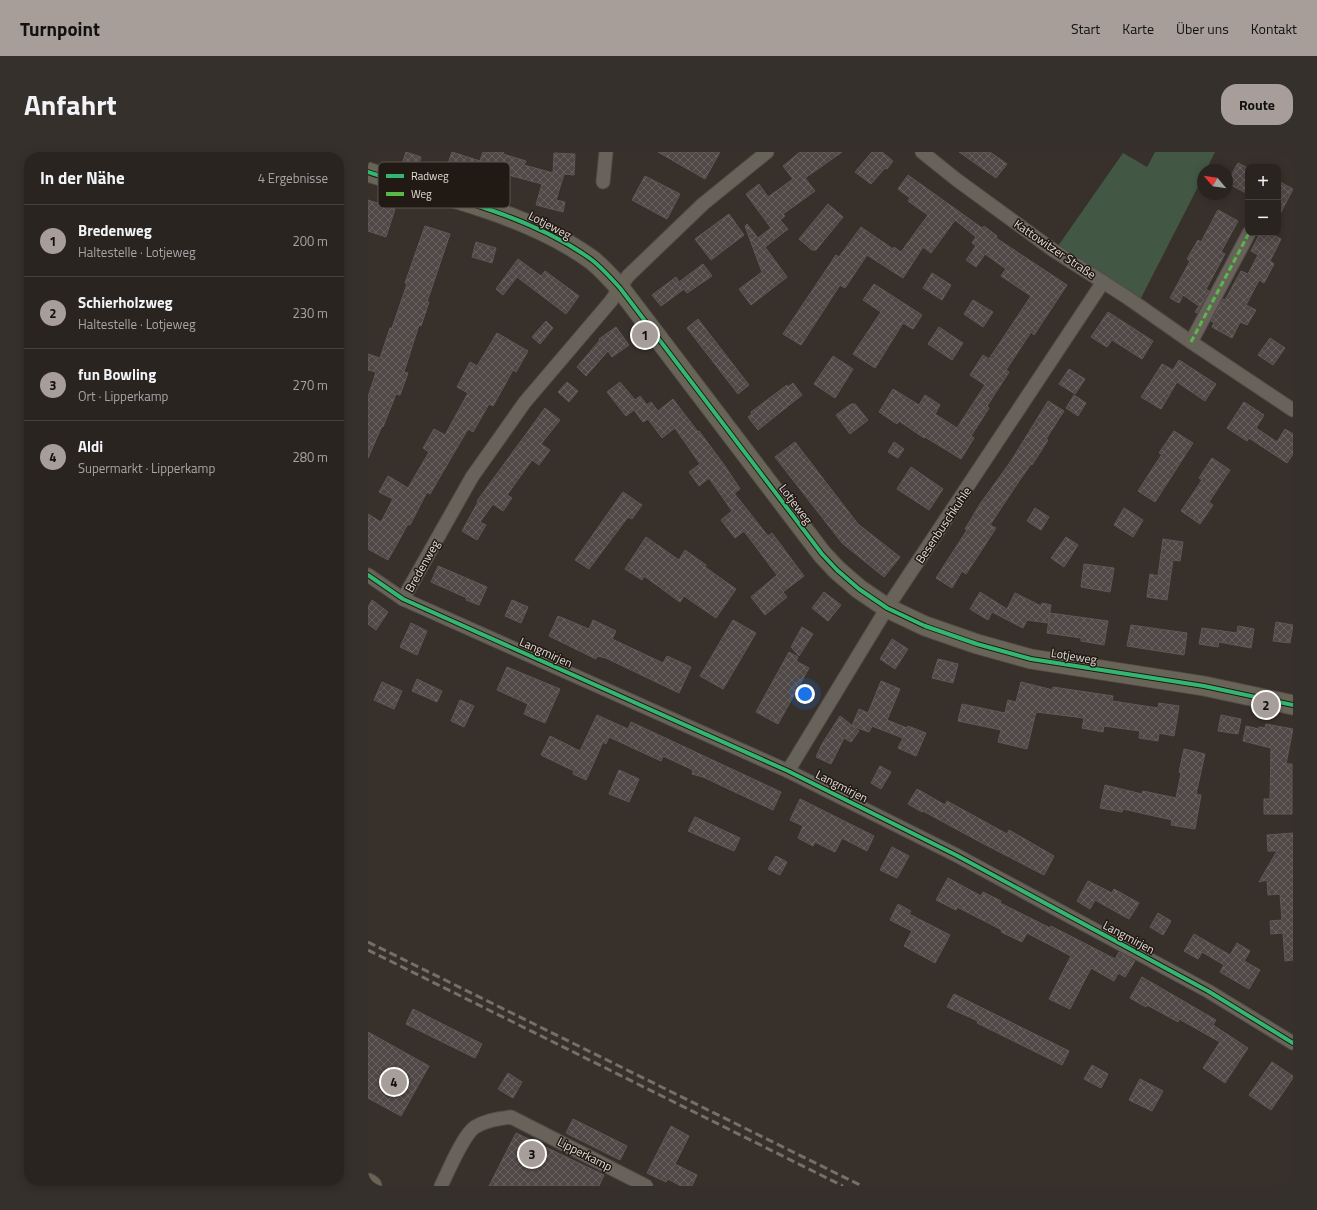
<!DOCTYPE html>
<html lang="de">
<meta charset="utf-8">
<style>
body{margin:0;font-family:"Titillium Web",sans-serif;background:#36302d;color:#f1f3f6}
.controls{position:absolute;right:12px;top:12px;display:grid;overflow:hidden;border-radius:8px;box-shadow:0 2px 10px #0003}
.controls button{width:36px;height:36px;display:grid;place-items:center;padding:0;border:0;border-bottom:1px solid #46413e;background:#2a2420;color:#f1f3f6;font:20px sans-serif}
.compass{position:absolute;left:829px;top:12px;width:36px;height:36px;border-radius:50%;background:#2a2420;box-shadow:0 2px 10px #0003;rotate:299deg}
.you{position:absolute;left:437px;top:542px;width:14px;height:14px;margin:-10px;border:3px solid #fff;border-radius:50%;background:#1a73e8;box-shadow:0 0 0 6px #1a73e833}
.badge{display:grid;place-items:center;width:26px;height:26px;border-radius:50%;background:#a89e99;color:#111;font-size:13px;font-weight:700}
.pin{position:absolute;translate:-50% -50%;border:2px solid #fff;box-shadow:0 1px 4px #0006}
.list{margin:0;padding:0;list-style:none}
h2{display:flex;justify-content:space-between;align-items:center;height:52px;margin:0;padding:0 16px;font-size:17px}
h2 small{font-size:13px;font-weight:400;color:#a5a4a5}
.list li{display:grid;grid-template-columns:26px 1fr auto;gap:12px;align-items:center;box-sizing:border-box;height:72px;padding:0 16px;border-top:1px solid #46413e}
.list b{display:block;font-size:15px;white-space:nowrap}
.list p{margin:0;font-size:13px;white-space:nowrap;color:#a5a4a5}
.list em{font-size:13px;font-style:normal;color:#a5a4a5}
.map{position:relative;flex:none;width:925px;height:1034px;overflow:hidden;border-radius:16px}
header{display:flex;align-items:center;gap:24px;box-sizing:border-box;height:56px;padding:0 20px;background:#a89e99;color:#111}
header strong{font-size:19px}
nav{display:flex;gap:22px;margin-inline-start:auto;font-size:14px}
.intro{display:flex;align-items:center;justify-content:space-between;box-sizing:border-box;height:96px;padding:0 24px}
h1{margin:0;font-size:28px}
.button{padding:10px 18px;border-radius:16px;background:#a89e99;color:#111;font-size:14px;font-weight:700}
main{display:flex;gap:24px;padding:0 24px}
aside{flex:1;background:#2a2420;border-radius:16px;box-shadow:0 2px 10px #0003}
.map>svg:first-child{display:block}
.green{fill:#435745}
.building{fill:url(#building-cross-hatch);stroke:#605858}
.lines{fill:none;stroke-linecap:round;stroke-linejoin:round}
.street-casing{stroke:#534c47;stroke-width:15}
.secondary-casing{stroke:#534c47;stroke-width:21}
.primary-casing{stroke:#534c47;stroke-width:23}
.street{stroke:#68635a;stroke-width:13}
.secondary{stroke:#696458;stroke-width:19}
.primary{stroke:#696456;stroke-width:21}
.rail{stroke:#746f67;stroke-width:3;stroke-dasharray:8 4;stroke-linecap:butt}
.quiet{stroke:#58b947;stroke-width:3;stroke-dasharray:6 3;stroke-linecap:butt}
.cycleway-casing{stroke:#201914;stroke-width:6}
.cycleway{stroke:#33b770;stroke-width:4}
.labels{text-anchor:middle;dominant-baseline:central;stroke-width:3;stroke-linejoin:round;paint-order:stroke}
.street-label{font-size:12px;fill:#e5dad4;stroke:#201914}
.key{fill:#201914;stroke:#5b534e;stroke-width:1}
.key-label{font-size:11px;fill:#e5dad4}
</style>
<header>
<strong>Turnpoint</strong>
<nav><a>Start</a><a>Karte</a><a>Über uns</a><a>Kontakt</a></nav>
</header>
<div class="intro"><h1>Anfahrt</h1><a class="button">Route</a></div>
<main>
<aside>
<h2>In der Nähe<small>4 Ergebnisse</small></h2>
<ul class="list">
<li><span class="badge">1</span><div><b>Bredenweg</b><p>Haltestelle · Lotjeweg</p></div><em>200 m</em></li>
<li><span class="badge">2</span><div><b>Schierholzweg</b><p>Haltestelle · Lotjeweg</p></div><em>230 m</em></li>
<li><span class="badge">3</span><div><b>fun Bowling</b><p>Ort · Lipperkamp</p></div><em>270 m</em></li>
<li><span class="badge">4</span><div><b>Aldi</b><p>Supermarkt · Lipperkamp</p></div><em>280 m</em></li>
</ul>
</aside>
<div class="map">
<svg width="925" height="1034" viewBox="0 0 925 1034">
<defs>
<pattern id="building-cross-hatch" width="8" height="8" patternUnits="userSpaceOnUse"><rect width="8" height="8" fill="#4f4846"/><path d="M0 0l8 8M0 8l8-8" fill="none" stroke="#686260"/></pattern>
</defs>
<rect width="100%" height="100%" fill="#38302b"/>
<polygon class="green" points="787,0 847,0 838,18 835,18 835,25 772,148 690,94 755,1 779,15"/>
<g class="building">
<polygon points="38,0 53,5 48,19 33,15"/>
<polygon points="84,0 112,9 115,0 136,0 135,2 158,9 156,13 185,21 186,1 207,2 206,23 196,22 188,48 197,50 195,60 168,53 174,32 129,20 125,31 97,22 96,24 78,18"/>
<polygon points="290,0 352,0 337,27"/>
<polygon points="432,0 474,0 437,26 447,39 415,62 417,64 412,68 420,77 397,95 419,125 383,153 371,137 394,120 377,74 379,72 390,86 403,76 378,42 391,32 400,45 425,27 415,14"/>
<polygon points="504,0 514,0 525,9 519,17 517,16 503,32 487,20"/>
<polygon points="591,0 622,0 639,12 628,26"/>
<polygon points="870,11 880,16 880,42 859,31"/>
<polygon points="540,23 614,76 616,74 629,84 628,86 699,133 666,183 663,180 638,218 641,220 619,254 621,256 603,284 606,286 593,307 557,285 556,286 531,269 529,272 511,260 525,237 551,253 557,243 572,253 567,262 589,276 617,233 602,223 615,203 621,207 663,144 633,124 638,117 617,102 608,115 598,108 608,94 604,91 608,85 587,68 563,101 555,95 535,126 499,103 477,136 472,133 433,193 415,182 468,103 471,105 493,75 525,97 526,95 533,100 560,63 540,49 542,46 530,37"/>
<polygon points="277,24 312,42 299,67 264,48"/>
<polygon points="910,29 925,37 910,66"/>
<polygon points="0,48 27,57 18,85 0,79"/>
<polygon points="460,52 475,65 448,98 444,98 431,87"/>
<polygon points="850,58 870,69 853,100 857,102 838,137 841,139 829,161 827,160 831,154 815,143 811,151 802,146 822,109 819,107 830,88 833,90"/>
<polygon points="361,62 376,83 343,108 327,87"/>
<polygon points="57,74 82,82 59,150 61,150 53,174 51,173 36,220 40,221 32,243 28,242 15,275 14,274 0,306 0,245 8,220 0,218 0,202 12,206 22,176 24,176 39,132 37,131"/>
<polygon points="892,81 901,81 913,87 902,109 906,112 896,131 891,128 878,153 888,158 879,173 872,170 864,186 844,175 846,170 843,169 855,147 857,148 873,119 880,122 890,103 883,99"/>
<polygon points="108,90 128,96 124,111 104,105"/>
<polygon points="150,107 173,124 177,119 211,144 198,162 149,125 135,143 128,137"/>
<polygon points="335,112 344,124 319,141 316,137 293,154 284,143 308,125 311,130"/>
<polygon points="564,121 583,133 574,148 555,136"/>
<polygon points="506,132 554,163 545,177 535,171 507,216 485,202 513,160 495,148"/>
<polygon points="605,148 625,160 615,175 596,162"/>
<polygon points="740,160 785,189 774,207 744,188 739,195 723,185"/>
<polygon points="330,167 381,233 370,242 319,176"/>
<polygon points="178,169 185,176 172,192 164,185"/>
<polygon points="248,175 261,193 244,205 240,199 218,224 209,215 232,188 231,187"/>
<polygon points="571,175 595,191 584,208 560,192"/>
<polygon points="129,181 160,199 148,220 145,218 125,254 121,252 105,280 100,277 62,342 59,340 42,373 40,372 20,408 0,397 0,362 13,370 25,347 11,340 20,324 40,336 61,300 55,296 66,277 77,283 100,241 89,235 102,210 109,214"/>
<polygon points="902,186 917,196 905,213 890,203"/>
<polygon points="465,204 485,217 467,246 446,232"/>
<polygon points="811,208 848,232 837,249 809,230 793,257 773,245 794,212 805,218"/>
<polygon points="701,217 717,227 707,242 691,232"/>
<polygon points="199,230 210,239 201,250 190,240"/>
<polygon points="252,230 267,248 272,244 279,253 283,250 290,259 305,247 330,280 331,279 357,314 372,337 366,341 400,384 404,381 436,424 415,440 419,445 397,463 383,445 409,423 376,379 367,386 353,368 364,359 341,326 331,334 321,320 332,312 307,276 294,286 280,267 275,270 266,258 258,264 239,240"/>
<polygon points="425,231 434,243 390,278 380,265 384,262 383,260 419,233 420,235"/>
<polygon points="706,243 718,251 710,264 698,256"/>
<polygon points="680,249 696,259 678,287 680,288 664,313 663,312 649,332 622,373 628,376 598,422 594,419 584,436 568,426 599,378 597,377 612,352 643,309"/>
<polygon points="876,250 896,263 888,276 909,290 917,277 925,282 925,302 919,311 881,286 879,289 859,276"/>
<polygon points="483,252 487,252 500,268 482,282 468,263"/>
<polygon points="177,256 192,268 173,292 182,298 171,313 164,308 139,343 144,346 135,359 125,352 112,370 118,373 109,388 94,379 110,350 109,349"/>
<polygon points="806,279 825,291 787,350 770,339 794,302 791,301"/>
<polygon points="427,290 490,372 532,405 516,425 474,391 407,305"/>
<polygon points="526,290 536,297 530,306 520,300"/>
<polygon points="844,306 862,318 841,350 845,353 832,372 813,359 834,328 831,326"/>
<polygon points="543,315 575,337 561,358 529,337"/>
<polygon points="255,340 274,353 264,367 260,365 221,417 207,408"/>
<polygon points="667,356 681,365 673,378 659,369"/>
<polygon points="756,356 775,368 765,385 746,373"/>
<polygon points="278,385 311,408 317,398 338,413 337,415 368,437 348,466 316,444 312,450 276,424 274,428 257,417"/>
<polygon points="698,385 710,393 696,415 683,406"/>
<polygon points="795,387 815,390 812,409 805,408 799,448 779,445 782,422 790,424"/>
<polygon points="716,412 746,416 742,440 713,435"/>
<polygon points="70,414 119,435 111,453 98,448 99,446 63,430"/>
<polygon points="456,440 473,453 460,469 444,456"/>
<polygon points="612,440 639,457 647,441 673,454 674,451 683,453 680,471 659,468 655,476 624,460 620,468 602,457"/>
<polygon points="4,448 20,460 8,478 0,472 0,455"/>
<polygon points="144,448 160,455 153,471 137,464"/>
<polygon points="682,461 740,469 736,493 713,489 713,486 679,481"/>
<polygon points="190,464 221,477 225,468 248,479 244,487 295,511 299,504 323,515 311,541 238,506 229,504 228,507 181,484"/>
<polygon points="365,468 388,481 355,537 332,524"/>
<polygon points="908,470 925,473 922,491 905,489"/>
<polygon points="43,471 59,479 49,503 32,495"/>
<polygon points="763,473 819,481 816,503 759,494"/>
<polygon points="870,474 886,477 883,496 851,490 850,495 831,492 834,476 869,481"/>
<polygon points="434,475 445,482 431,504 423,495"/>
<polygon points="524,487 540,497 527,517 512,507"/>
<polygon points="421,500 430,505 428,509 441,516 410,572 388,560"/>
<polygon points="570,507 590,512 585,531 564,526"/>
<polygon points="139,515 192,537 177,571 156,562 160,552 129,538"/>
<polygon points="49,527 74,539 69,550 44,539"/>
<polygon points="513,529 532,537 519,568 539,576 540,574 558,581 548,604 530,596 535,586 504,574 501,580 484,574 491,557 500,561"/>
<polygon points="14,530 34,539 26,557 6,548"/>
<polygon points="653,530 685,538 685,535 745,544 744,549 790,556 791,551 811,554 806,584 791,581 790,589 771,586 772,579 736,574 735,580 714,576 716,566 668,560 659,597 630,590 633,578 590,569 594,552 637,561 640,548 648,550"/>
<polygon points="92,548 106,554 96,575 83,569"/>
<polygon points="229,563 260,577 263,570 413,640 405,658 335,625 324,622 325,618 295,604 293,609 241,585 238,592 235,590 218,628 205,622 206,619 173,603 182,584 212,599"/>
<polygon points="853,563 873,567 870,582 850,579"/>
<polygon points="472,564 491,579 483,590 476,586 463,612 448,605 454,592"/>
<polygon points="898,572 925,577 918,612 924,612 924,662 896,662 896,647 902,647 903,596 875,589 878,574 891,577 891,575 897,576"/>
<polygon points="816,597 837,602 828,642 833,643 827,677 803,673 804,668 755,657 754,660 732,656 737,633 774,642 775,639 808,646 813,621 811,620"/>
<polygon points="512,614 523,620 513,637 503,631"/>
<polygon points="251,618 271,627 261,650 241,642"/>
<polygon points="549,637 577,653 579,649 639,682 641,678 686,704 676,723 614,691 555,659 554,660 540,652"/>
<polygon points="432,647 506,684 499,699 474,686 467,700 447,690 445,694 430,686 435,674 422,668"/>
<polygon points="327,665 372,686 366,699 320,679"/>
<polygon points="925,681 925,808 917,809 915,781 903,782 902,769 914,768 912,742 900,743 899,728 891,730 909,699 900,699 899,683"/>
<polygon points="524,695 541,704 529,726 512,718"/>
<polygon points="408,704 419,710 412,723 400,717"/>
<polygon points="580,726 613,744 615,740 633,749 632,751 682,776 683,774 747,807 751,800 767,809 757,825 750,821 746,829 723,816 702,857 681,847 703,804 659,781 654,790 633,780 634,778 589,755 588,758 568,748"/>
<polygon points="720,729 744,741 746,737 771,751 761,767 727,748 722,757 709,749"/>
<polygon points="530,752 543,759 541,762 582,783 567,811 536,794 544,779 522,768"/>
<polygon points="790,761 803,769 795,783 782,775"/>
<polygon points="826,782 862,803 869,791 882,799 876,809 892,818 881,837 852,820 856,813 834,800 830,807 816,799"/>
<polygon points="774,825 848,868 845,873 880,896 857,931 835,916 852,890 811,867 810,870 779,853 778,855 762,846"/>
<polygon points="586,842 701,899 694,913 609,871 610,869 579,855"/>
<polygon points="45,857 114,892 107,906 38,872"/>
<polygon points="0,880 61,914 33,964 0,946"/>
<polygon points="904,910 925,924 925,926 903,958 881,943"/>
<polygon points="724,913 740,922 733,936 716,927"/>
<polygon points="140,921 154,930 145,946 130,937"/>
<polygon points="772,927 795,939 784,959 761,948"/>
<polygon points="205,967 259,994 252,1008 198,981"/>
<polygon points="303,974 321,984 307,1012 329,1023 324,1034 313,1034 300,1027 298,1030 279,1021"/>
<polygon points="148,981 236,1023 231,1034 121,1034"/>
</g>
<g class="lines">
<g class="street-casing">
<g id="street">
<polyline points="554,0 589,28 685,98 760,146 823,190 925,258"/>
<polyline points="235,30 238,0"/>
<polyline points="823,190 881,81"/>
<polyline points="0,423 35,447 420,619 588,703 840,839 925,891"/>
<polyline points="35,447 104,325 157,250 243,149 260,124 335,52 399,0"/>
<polyline points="420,619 519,456 735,130"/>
<path d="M73,1034C80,1020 95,983 107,975C118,968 130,967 143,965L278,1034"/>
</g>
</g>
<g class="secondary-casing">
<path id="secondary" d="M0,20C74,44 161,62 224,108C234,116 243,126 252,136L454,402L469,418L491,437L519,456L557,474L609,492L663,507L836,534L925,553"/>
</g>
<g class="primary-casing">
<polyline id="primary" points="0,1032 3,1034"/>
</g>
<use href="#street" class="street"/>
<use href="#secondary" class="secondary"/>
<use href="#primary" class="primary"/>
<g class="rail">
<polyline points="0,790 494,1034"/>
<polyline points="0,798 475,1034"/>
</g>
<polyline class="quiet" points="823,190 881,81"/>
<g class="cycleway-casing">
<g id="cycleway">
<path d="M0,20C74,44 161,62 224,108C234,116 243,126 252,136L454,402L469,418L491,437L519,456L557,474L609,492L663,507L836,534L925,553"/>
<polyline points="0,423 35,447 420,619 588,703 840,839 925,891"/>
</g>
</g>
<use href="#cycleway" class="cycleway"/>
</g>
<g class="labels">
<g class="street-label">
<text transform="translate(182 73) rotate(27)">Lotjeweg</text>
<text transform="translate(687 97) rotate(34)">Kattowitzer Straße</text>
<text transform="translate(428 352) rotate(53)">Lotjeweg</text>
<text transform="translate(575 373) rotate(-56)">Besenbuschkuhle</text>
<text transform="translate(54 414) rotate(-61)">Bredenweg</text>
<text transform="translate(178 500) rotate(24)">Langmirjen</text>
<text transform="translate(706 504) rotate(9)">Lotjeweg</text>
<text transform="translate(474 634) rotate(27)">Langmirjen</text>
<text transform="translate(761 785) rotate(28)">Langmirjen</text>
<text transform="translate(217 1002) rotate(27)">Lipperkamp</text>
</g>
</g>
<rect x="10" y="10" width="132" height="46" rx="6" class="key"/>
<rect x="18" y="22" width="18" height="4" fill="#33b770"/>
<rect x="18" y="40" width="18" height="4" fill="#58b947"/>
<g class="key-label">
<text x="43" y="28">Radweg</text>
<text x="43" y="46">Weg</text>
</g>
</svg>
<div class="controls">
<button>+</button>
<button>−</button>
</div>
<svg class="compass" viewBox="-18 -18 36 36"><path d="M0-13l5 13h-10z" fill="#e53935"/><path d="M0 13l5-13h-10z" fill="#a5a4a5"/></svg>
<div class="you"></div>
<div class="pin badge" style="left:277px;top:183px">1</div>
<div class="pin badge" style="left:898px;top:553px">2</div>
<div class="pin badge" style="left:164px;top:1002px">3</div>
<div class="pin badge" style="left:26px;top:930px">4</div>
</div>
</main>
